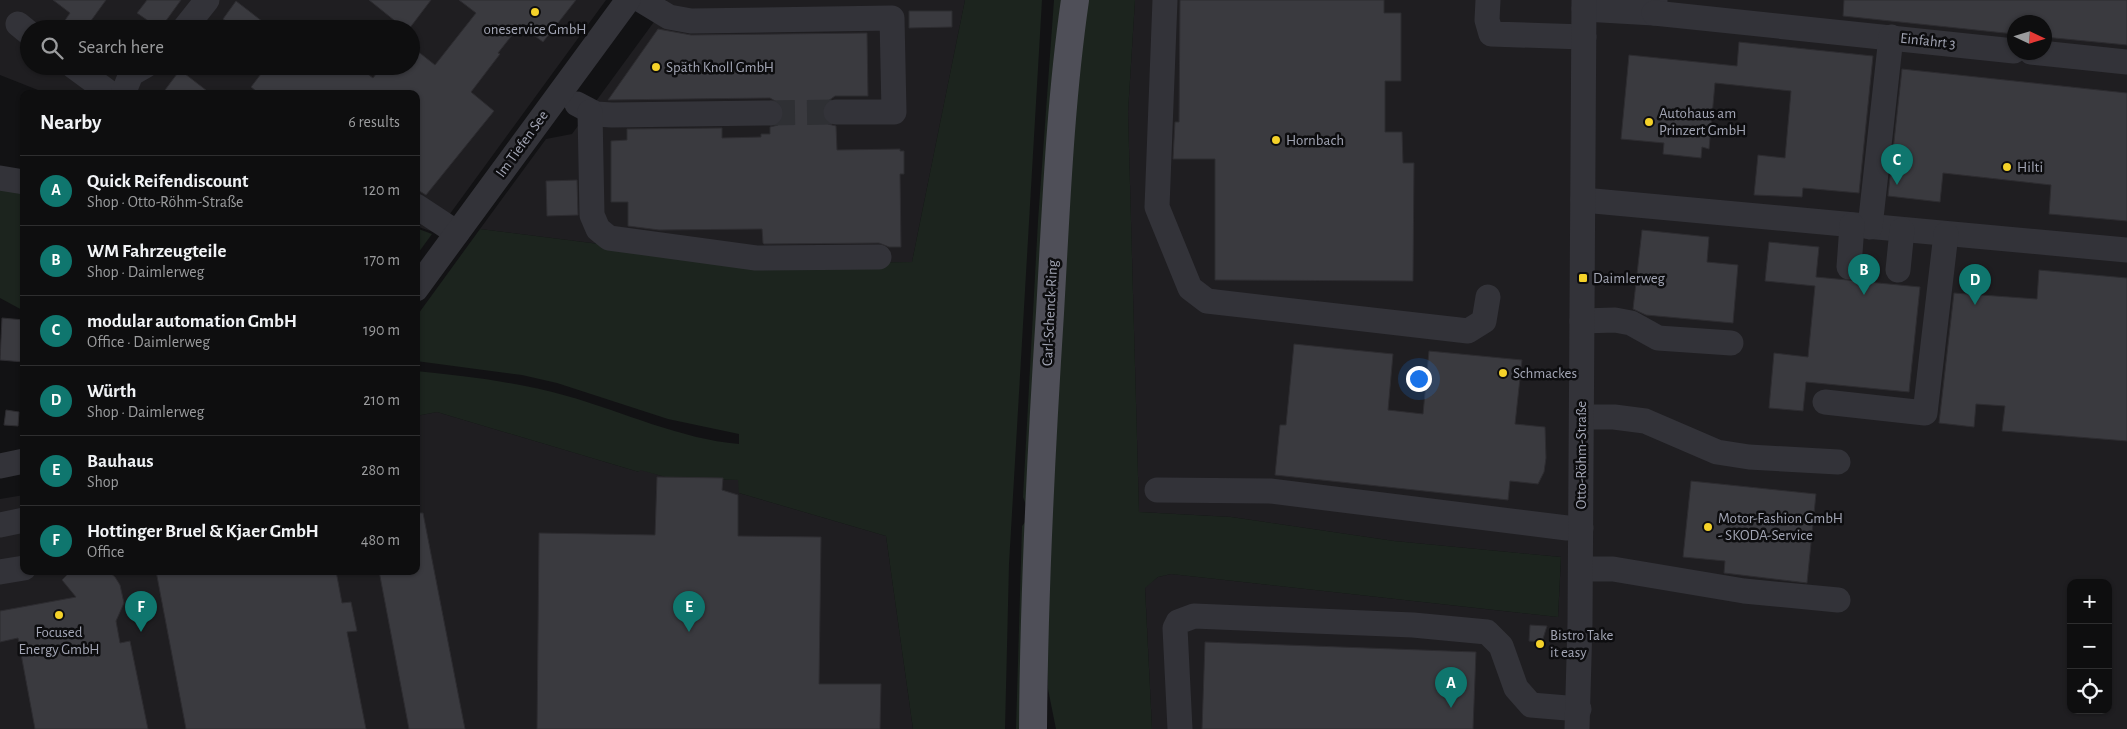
<!DOCTYPE html>
<meta charset="utf-8">
<style>
body{margin:0;font-family:"Alegreya Sans",sans-serif;background:#171718;color:#f1f3f6}
.controls{position:absolute;right:15px;bottom:15px;display:grid;overflow:hidden;border-radius:10px;box-shadow:0 1px 4px #0004}
.controls button{width:45px;height:45px;display:grid;place-items:center;padding:0;border:0;border-bottom:1px solid #2e2e2f;background:#0e0e0f;color:#f1f3f6;font:25px sans-serif}
.compass{position:absolute;left:2007px;top:15px;width:45px;height:45px;border-radius:50%;background:#0e0e0f;box-shadow:0 1px 4px #0004;rotate:94deg}
.you{position:absolute;left:1418px;top:378px;width:18px;height:18px;margin:-12px;border:4px solid #fff;border-radius:50%;background:#1a73e8;box-shadow:0 0 0 8px #1a73e833}
.badge{display:grid;place-items:center;width:32px;height:32px;border-radius:50%;background:#0f766e;color:#fff;font-size:16px;font-weight:700}
.pin{position:absolute;translate:-50% -41px;filter:drop-shadow(0 1px 2px #0008)}
.pin::after{content:'';position:absolute;top:26px;width:18px;height:15px;background:inherit;clip-path:polygon(0 0,100% 0,50% 100%)}
.list{margin:0;padding:0;list-style:none}
h2{display:flex;justify-content:space-between;align-items:center;height:65px;margin:0;padding:0 20px;font-size:21px}
h2 small{font-size:16px;font-weight:400;color:#9b9c9e}
.list li{display:grid;grid-template-columns:32px 1fr auto;gap:15px;align-items:center;box-sizing:border-box;height:70px;padding:0 20px;border-top:1px solid #2e2e2f}
.list b{display:block;font-size:19px;white-space:nowrap}
.list p{margin:0;font-size:16px;white-space:nowrap;color:#9b9c9e}
.list em{font-size:16px;font-style:normal;color:#9b9c9e}
.icon{flex:none;width:28px;height:28px;fill:none;stroke:currentColor;stroke-width:2;stroke-linecap:round;stroke-linejoin:round}
.map{position:relative;flex:none;width:2127px;height:729px;overflow:hidden}
.search{position:absolute;background:#0e0e0f;box-shadow:0 1px 4px #0004;left:20px;top:20px;width:400px;height:55px;display:flex;align-items:center;gap:12px;box-sizing:border-box;padding:0 18px;border-radius:28px;color:#9b9c9e;font-size:19px}
.panel{position:absolute;background:#0e0e0f;box-shadow:0 1px 4px #0004;left:20px;top:90px;width:400px;height:485px;border-radius:10px}
.map>svg:first-child{display:block}
.built{fill:#1f1e21;fill-rule:evenodd}
.green{fill:#1c241e}
.building{fill:#3a3a3f;stroke:#2d2c30}
.lines{fill:none;stroke-linecap:round;stroke-linejoin:round}
.minor-tunnel{stroke:#2f3034;stroke-width:25;stroke-dasharray:25 12;stroke-linecap:butt}
.minor{stroke:#333339;stroke-width:25}
.major{stroke:#4f4f58;stroke-width:28}
.poi-dot{fill:#f5d229;stroke:#0d0d0f;stroke-width:2}
.labels{text-anchor:middle;dominant-baseline:central;stroke-width:5;stroke-linejoin:round;paint-order:stroke}
.poi-label{font-size:15px;fill:#a3a6b5;stroke:#0d0d0f;text-anchor:start}
.street-label{font-size:15px;fill:#a3a6b5;stroke:#0d0d0f}
</style>
<div class="map">
<svg width="2127" height="729" viewBox="0 0 2127 729">
<rect width="100%" height="100%" fill="#121214"/>
<g class="built">
<path d="M0,0H606L436,233L416,226V94H48L0,75ZM29,29H411V66H29Z"/>
<polygon points="666,0 965,0 912,262 758,264 480,229 546,139 572,134 667,4"/>
<path d="M1135,0H2127V729H1152L1145,587L1158,577L1171,574L1558,617L1561,557L1394,541L1231,517L1139,512L1128,112ZM2014,22H2044V52H2014ZM2071,583H2108V710H2071Z"/>
<polygon points="437,412 639,472 639,469 669,478 739,480 739,493 886,536 913,729 0,729 0,499 24,495 24,571 416,571 416,416"/>
</g>
<g class="green">
<path d="M965,0H1042L1009,564L1005,729H913L886,536L739,493L738,480L669,478L640,470L639,472L437,412L416,416V371C467,376 517,382 567,396C624,412 680,439 739,444V434L668,419L557,383L522,375L416,361V317L480,229L758,264L912,262Z"/>
<polygon points="1054,0 1062,0 1026,505 1023,497 1038,221"/>
<polygon points="1086,0 1135,0 1128,112 1139,512 1231,517 1394,541 1561,557 1558,617 1171,574 1158,577 1145,588 1152,729 1056,729 1048,689 1045,595 1075,80"/>
<polygon points="0,185 24,189 24,311 0,298"/>
<polygon points="416,228 432,234 416,256"/>
<polygon points="1026,521 1024,729 1016,729 1022,526"/>
</g>
<g class="building">
<polygon points="53,0 106,0 85,29 59,29 70,13"/>
<polygon points="147,0 181,0 160,29 137,13"/>
<polygon points="369,0 431,0 409,29 405,29"/>
<polygon points="459,0 576,0 543,42 520,25 498,53 500,54 471,92 494,111 426,195 416,189 416,94 260,94 251,87 267,66 320,66 329,73 334,66 357,66 373,78 382,66 411,66 411,46 435,65 476,13"/>
<polygon points="1180,0 1384,0 1384,13 1401,13 1401,81 1385,81 1385,132 1402,132 1403,163 1414,163 1413,281 1215,280 1215,159 1173,159 1175,122 1179,122"/>
<polygon points="1844,0 2127,0 2127,45 2044,37 2044,22 2014,22 2014,34 1843,16"/>
<polygon points="236,1 249,11 272,29 236,29 223,19"/>
<polygon points="909,11 952,11 952,27 909,28"/>
<polygon points="658,29 691,35 867,33 868,96 835,96 824,104 822,112 823,119 828,124 836,126 837,150 900,149 900,151 904,151 904,174 900,174 901,247 889,247 879,243 764,244 763,243 762,229 659,230 628,226 628,202 611,202 611,141 627,140 627,129 722,128 722,138 761,137 761,134 770,134 770,127 778,125 782,120 784,113 782,105 770,98 608,100"/>
<polygon points="1739,42 1873,56 1859,193 1803,188 1802,197 1754,195 1758,155 1785,158 1791,91 1715,83 1709,149 1702,147 1701,158 1663,154 1664,143 1621,139 1629,55 1737,66"/>
<polygon points="1902,69 2127,93 2127,221 2049,214 2051,185 1943,173 1940,202 1888,196"/>
<polygon points="180,70 211,94 162,94"/>
<polygon points="577,180 578,215 547,216 546,181"/>
<polygon points="1642,230 1709,237 1707,262 1738,265 1733,323 1646,315 1633,309"/>
<polygon points="1769,242 1819,247 1816,277 1920,287 1909,392 1806,382 1803,411 1769,408 1774,353 1808,357 1815,286 1765,281"/>
<polygon points="2039,270 2127,278 2127,441 2002,431 2005,406 1976,404 1974,427 1939,423 1954,293 2037,299"/>
<polygon points="2,318 24,320 24,362 0,360"/>
<polygon points="1294,344 1393,354 1388,410 1423,414 1429,351 1522,360 1515,424 1545,427 1546,458 1544,472 1538,484 1510,481 1508,500 1275,475 1280,425 1286,425"/>
<polygon points="6,410 19,412 18,426 4,425"/>
<polygon points="657,477 723,478 722,490 738,495 738,536 821,537 819,684 881,684 880,729 537,729 539,533 655,535"/>
<polygon points="1691,481 1816,494 1807,583 1724,573 1725,561 1683,557"/>
<polygon points="416,513 423,513 465,729 409,729 379,571 416,571"/>
<polygon points="71,571 108,571 115,577 120,585 124,603 116,621 120,643 130,641 148,729 35,729 18,638 0,642 0,611 76,597 62,580"/>
<polygon points="156,571 336,571 342,603 351,602 357,631 347,632 366,729 186,729"/>
<polygon points="1530,625 1547,626 1542,642 1529,641"/>
<polygon points="1205,642 1476,652 1473,729 1202,729"/>
</g>
<g class="lines">
<polyline class="minor-tunnel" points="770,113 836,112"/>
<g class="minor">
<polyline points="641,0 669,17 691,21 892,18 894,112 836,112"/>
<polyline points="1165,0 1157,207 1190,288 1207,301 1468,331 1484,321 1488,297"/>
<polyline points="1488,0 1487,20 1491,34 1584,37"/>
<polyline points="1584,9 1654,13 1655,0"/>
<polyline points="1654,13 2014,51"/>
<polyline points="18,24 29,33"/>
<polyline points="184,29 207,0"/>
<polyline points="2031,52 2127,62"/>
<polyline points="73,66 111,94"/>
<polyline points="123,94 131,74 145,66"/>
<polyline points="577,104 596,114 612,115 770,113"/>
<polyline points="590,112 592,215 598,229 609,238 756,258 879,257"/>
<polyline points="0,178 24,182"/>
<polyline points="1583,200 2127,250"/>
<polyline points="416,206 457,233"/>
<polyline points="1870,227 1891,37"/>
<polyline points="1849,267 1852,225"/>
<polyline points="1898,270 1902,230"/>
<polyline points="416,289 628,0"/>
<polyline points="1582,321 1615,320 1631,323 1658,338 1731,343"/>
<polyline points="1825,402 1925,413 1946,234"/>
<polyline points="1582,417 1614,417 1645,421 1717,452 1749,457 1838,462"/>
<polyline points="0,466 24,461"/>
<polyline points="1157,490 1270,491 1567,528 1581,528"/>
<polyline points="0,525 24,520"/>
<polyline points="1581,569 1613,569 1744,591 1838,600"/>
<polyline points="0,572 24,568"/>
<polyline points="1180,729 1175,628 1178,622 1194,616 1413,625 1487,632 1501,646 1516,688 1531,705 1579,709"/>
<polyline points="1577,729 1580,623 1584,0"/>
</g>
<path class="major" d="M1033,729C1034,590 1041,452 1050,313C1056,209 1060,104 1075,0"/>
</g>
<g class="poi-dot">
<circle cx="535" cy="12" r="5"/>
<circle cx="656" cy="67" r="5"/>
<circle cx="1649" cy="122" r="5"/>
<circle cx="1276" cy="140" r="5"/>
<circle cx="2007" cy="167" r="5"/>
<rect x="1578" y="273" width="10" height="10" rx="2.5"/>
<circle cx="1503" cy="373" r="5"/>
<circle cx="1708" cy="527" r="5"/>
<circle cx="59" cy="615" r="5"/>
<circle cx="1540" cy="644" r="5"/>
</g>
<g class="labels">
<g class="poi-label">
<text x="535" y="29" text-anchor="middle">oneservice GmbH</text>
<text x="666" y="67">Späth Knoll GmbH</text>
<text x="1659" y="113">Autohaus am<tspan x="1659" dy="17">Prinzert GmbH</tspan></text>
<text x="1286" y="140">Hornbach</text>
<text x="2017" y="167">Hilti</text>
<text x="1593" y="278">Daimlerweg</text>
<text x="1513" y="373">Schmackes</text>
<text x="1718" y="518">Motor-Fashion GmbH<tspan x="1718" dy="17">- SKODA-Service</tspan></text>
<text x="59" y="632" text-anchor="middle">Focused<tspan x="59" dy="17">Energy GmbH</tspan></text>
<text x="1550" y="635">Bistro Take<tspan x="1550" dy="17">it easy</tspan></text>
</g>
<g class="street-label">
<text transform="translate(1928 41) rotate(6)">Einfahrt 3</text>
<text transform="translate(522 144) rotate(-54)">Im Tiefen See</text>
<text transform="translate(1050 313) rotate(-87)">Carl-Schenck-Ring</text>
<text transform="translate(1581 455) rotate(-90)">Otto-Röhm-Straße</text>
</g>
</g>
</svg>
<div class="controls">
<button>+</button>
<button>−</button>
<button><svg class="icon" aria-label="locate" viewBox="0 0 24 24"><circle cx="12" cy="12" r="6"/><path d="M12 2v4M12 18v4M2 12h4M18 12h4"/></svg></button>
</div>
<svg class="compass" viewBox="-18 -18 36 36"><path d="M0-13l5 13h-10z" fill="#e53935"/><path d="M0 13l5-13h-10z" fill="#9b9c9e"/></svg>
<div class="you"></div>
<div class="pin badge" style="left:1451px;top:708px">A</div>
<div class="pin badge" style="left:1864px;top:295px">B</div>
<div class="pin badge" style="left:1897px;top:185px">C</div>
<div class="pin badge" style="left:1975px;top:305px">D</div>
<div class="pin badge" style="left:689px;top:632px">E</div>
<div class="pin badge" style="left:141px;top:632px">F</div>
<div class="search"><svg class="icon" aria-label="search" viewBox="0 0 24 24"><circle cx="10" cy="10" r="6"/><path d="M15 15l6 6"/></svg>Search here</div>
<section class="panel">
<h2>Nearby<small>6 results</small></h2>
<ul class="list">
<li><span class="badge">A</span><div><b>Quick Reifendiscount</b><p>Shop · Otto-Röhm-Straße</p></div><em>120 m</em></li>
<li><span class="badge">B</span><div><b>WM Fahrzeugteile</b><p>Shop · Daimlerweg</p></div><em>170 m</em></li>
<li><span class="badge">C</span><div><b>modular automation GmbH</b><p>Office · Daimlerweg</p></div><em>190 m</em></li>
<li><span class="badge">D</span><div><b>Würth</b><p>Shop · Daimlerweg</p></div><em>210 m</em></li>
<li><span class="badge">E</span><div><b>Bauhaus</b><p>Shop</p></div><em>280 m</em></li>
<li><span class="badge">F</span><div><b>Hottinger Bruel &amp; Kjaer GmbH</b><p>Office</p></div><em>480 m</em></li>
</ul>
</section>
</div>
